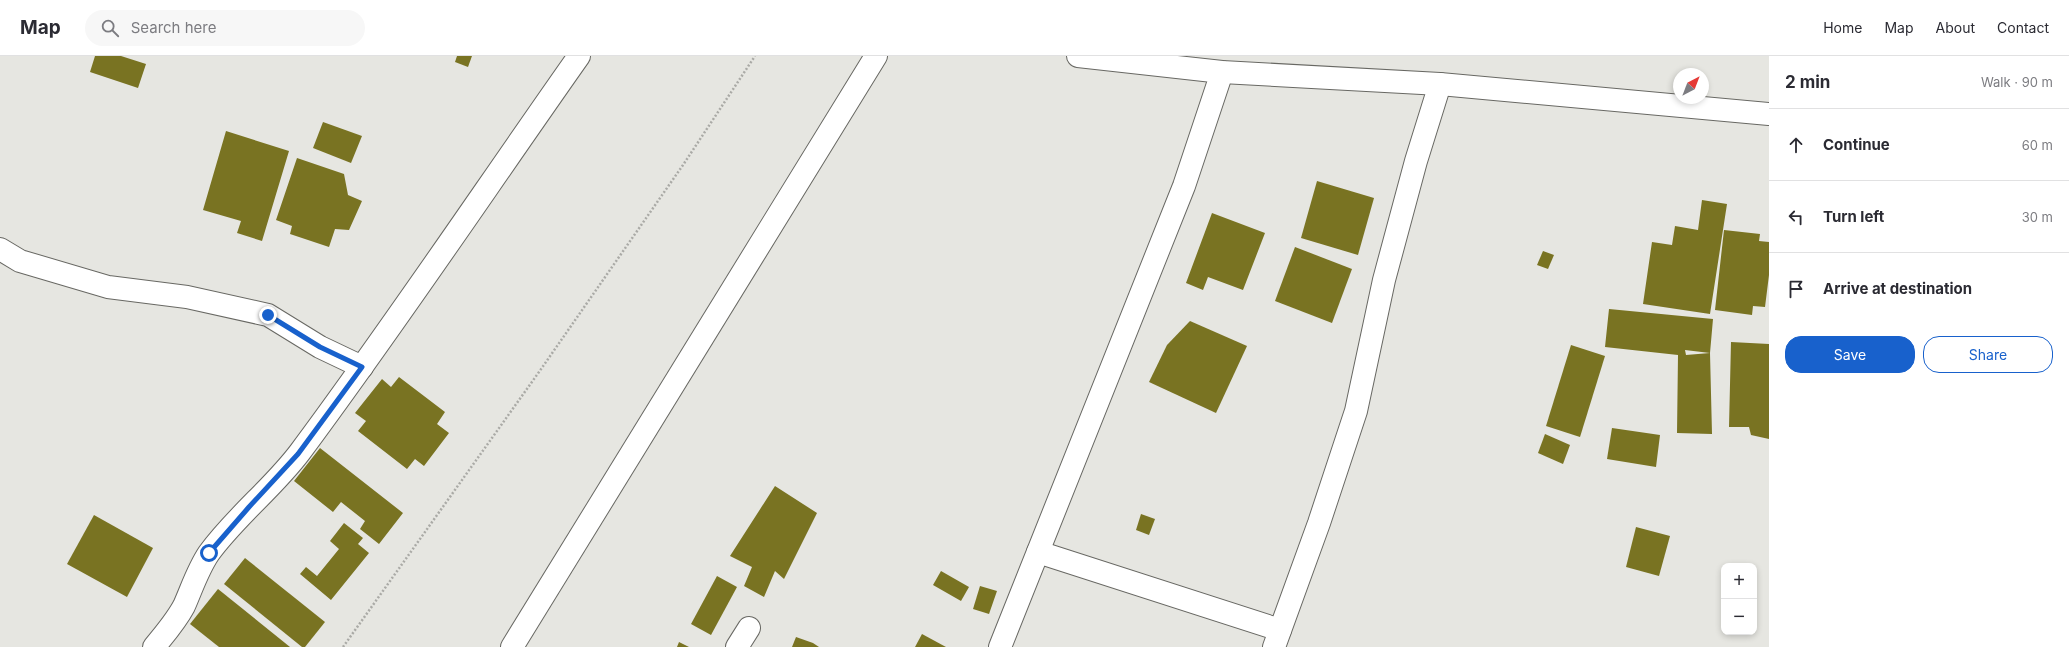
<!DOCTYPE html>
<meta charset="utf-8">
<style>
body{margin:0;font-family:Inter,sans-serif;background:#f7f7f7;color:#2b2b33}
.controls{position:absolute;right:12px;bottom:12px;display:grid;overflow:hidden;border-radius:8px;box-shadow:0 2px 6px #0003}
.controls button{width:36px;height:36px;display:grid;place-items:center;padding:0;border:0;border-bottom:1px solid #e1e1e2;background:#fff;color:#2b2b33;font:20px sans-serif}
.compass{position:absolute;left:1673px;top:12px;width:36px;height:36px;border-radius:50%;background:#fff;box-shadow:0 2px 6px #0003;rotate:42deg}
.stop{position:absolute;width:12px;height:12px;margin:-9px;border:3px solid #1861cc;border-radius:50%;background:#fff}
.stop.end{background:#1861cc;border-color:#fff;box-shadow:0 1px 4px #0008}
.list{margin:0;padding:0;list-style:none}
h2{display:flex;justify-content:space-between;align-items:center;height:52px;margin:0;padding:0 16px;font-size:17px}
h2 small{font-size:13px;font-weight:400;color:#7c7c81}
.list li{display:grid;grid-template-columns:26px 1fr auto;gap:12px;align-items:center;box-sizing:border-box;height:72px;padding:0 16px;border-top:1px solid #e1e1e2}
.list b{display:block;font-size:15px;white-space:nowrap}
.list em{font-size:13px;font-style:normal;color:#7c7c81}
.actions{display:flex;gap:8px;padding:12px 16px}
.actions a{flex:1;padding:9px 0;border:1px solid #1861cc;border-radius:16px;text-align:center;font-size:14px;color:#1861cc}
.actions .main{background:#1861cc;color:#fff}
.icon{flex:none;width:22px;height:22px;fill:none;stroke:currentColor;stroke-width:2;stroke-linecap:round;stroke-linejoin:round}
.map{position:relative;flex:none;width:1769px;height:591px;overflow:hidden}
header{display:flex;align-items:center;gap:24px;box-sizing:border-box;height:56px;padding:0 20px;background:#fff;border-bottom:1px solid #e1e1e2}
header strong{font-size:19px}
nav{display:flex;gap:22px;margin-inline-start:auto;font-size:14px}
.search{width:280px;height:36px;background:#f7f7f7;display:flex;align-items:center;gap:10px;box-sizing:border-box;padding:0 14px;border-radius:22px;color:#7c7c81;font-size:15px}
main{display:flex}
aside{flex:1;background:#fff}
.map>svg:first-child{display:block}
.building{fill:#797322;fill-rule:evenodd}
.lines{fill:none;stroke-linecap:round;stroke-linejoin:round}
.minor-casing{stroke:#686863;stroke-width:24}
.major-casing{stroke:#686863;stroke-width:24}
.path{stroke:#aaaaa6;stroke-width:2.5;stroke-dasharray:2 2;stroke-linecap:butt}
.minor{stroke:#fff;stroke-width:22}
.major{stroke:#fff;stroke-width:22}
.route{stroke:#1861cc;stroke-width:5}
</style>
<header>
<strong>Map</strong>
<div class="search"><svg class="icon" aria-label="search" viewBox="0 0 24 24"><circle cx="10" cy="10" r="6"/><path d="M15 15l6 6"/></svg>Search here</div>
<nav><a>Home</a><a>Map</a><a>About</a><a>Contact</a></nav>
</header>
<main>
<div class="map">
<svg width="1769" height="591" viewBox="0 0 1769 591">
<rect width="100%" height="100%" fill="#e6e6e1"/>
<g class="building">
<polygon points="95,0 121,0 146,8 138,32 90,16"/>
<polygon points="457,0 472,0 468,11 455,6"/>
<polygon points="323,66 362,80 351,107 313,92"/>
<polygon points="226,75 289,95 262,185 237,177 241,165 203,154"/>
<polygon points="297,102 344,118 348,139 362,145 349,174 335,173 329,191 290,178 292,170 276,164"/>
<polygon points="1317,125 1374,142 1358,199 1301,182"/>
<polygon points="1702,144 1727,148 1710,258 1643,248 1652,186 1672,189 1675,170 1698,174"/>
<polygon points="1212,157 1265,177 1243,234 1208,221 1203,234 1186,227"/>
<polygon points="1724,174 1760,178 1759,185 1769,186 1769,219 1765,251 1753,250 1752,259 1715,254"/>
<polygon points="1295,191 1352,213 1332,267 1275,245"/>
<polygon points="1543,195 1554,199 1548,213 1537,209"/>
<path d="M1609,253L1713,263L1710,297L1712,378L1677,377L1678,299L1605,291ZM1685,294L1710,297L1686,299Z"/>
<polygon points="1190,265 1247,290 1216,357 1149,326 1167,289"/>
<polygon points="1731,286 1769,288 1769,383 1751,379 1749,371 1729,371"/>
<polygon points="1571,289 1605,300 1580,381 1546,370"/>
<polygon points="399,321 445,356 437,368 449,377 424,410 415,403 407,413 358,375 366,365 355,357 382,323 391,331"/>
<polygon points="1612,372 1660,379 1656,411 1607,403"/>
<polygon points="1545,378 1570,389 1563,408 1538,397"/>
<polygon points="320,392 403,457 379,488 360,473 365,465 341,446 333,456 294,425"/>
<polygon points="775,430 817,457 784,523 775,515 764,541 744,530 752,511 730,500"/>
<polygon points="1141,458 1155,463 1149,479 1136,474"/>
<polygon points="94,459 153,492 127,541 67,508"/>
<polygon points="344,467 363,482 358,488 369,497 331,544 300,518 306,511 317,520 339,493 330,485"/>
<polygon points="1636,471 1670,480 1659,520 1626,511"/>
<polygon points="245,502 325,566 305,591 302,591 224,528"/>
<polygon points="941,515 969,531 961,545 933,529"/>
<polygon points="717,520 737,531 711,579 691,568"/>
<polygon points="980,530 997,535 989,558 973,553"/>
<polygon points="218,533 290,591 219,591 190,568"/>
<polygon points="922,578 946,591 915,591"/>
<polygon points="796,581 813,587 819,591 792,591"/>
<polygon points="679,586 689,591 677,591"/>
</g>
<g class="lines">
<g class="minor-casing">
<g id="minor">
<polyline points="0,193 20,205 108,231 187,241 268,259 320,291 362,311"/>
<polyline points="1038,496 1280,574"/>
<path d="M154,591C165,578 176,565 184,550C192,532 198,513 209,497C236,460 273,432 300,396C396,267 486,132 579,0"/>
<polyline points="512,591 876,0"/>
<polyline points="737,591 749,572"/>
<polyline points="1000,591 1184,130 1222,16"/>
<polyline points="1274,591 1319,467 1356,355 1384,224 1416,105 1440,28"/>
</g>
</g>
<g class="major-casing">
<polyline id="major" points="1078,0 1222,16 1440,28 1769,58"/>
</g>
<polyline class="path" points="343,591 539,316 683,109 755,0"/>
<use href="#minor" class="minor"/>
<use href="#major" class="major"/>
</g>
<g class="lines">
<polyline class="route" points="209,497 249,451 298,398 362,311 320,291 268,259"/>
</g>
</svg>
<div class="controls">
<button>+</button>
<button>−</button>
</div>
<svg class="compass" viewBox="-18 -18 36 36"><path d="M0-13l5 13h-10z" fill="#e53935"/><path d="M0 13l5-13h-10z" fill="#7c7c81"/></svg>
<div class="stop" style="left:209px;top:497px"></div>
<div class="stop end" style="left:268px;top:259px"></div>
</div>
<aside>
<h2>2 min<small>Walk · 90 m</small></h2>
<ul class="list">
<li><svg class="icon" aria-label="ahead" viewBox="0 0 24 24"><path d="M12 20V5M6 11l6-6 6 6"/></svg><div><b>Continue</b></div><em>60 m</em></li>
<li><svg class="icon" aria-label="left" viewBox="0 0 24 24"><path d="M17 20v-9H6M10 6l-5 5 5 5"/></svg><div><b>Turn left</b></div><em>30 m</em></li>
<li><svg class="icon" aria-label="arrive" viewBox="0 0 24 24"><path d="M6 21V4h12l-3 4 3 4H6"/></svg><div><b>Arrive at destination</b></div></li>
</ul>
<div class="actions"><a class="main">Save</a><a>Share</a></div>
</aside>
</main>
